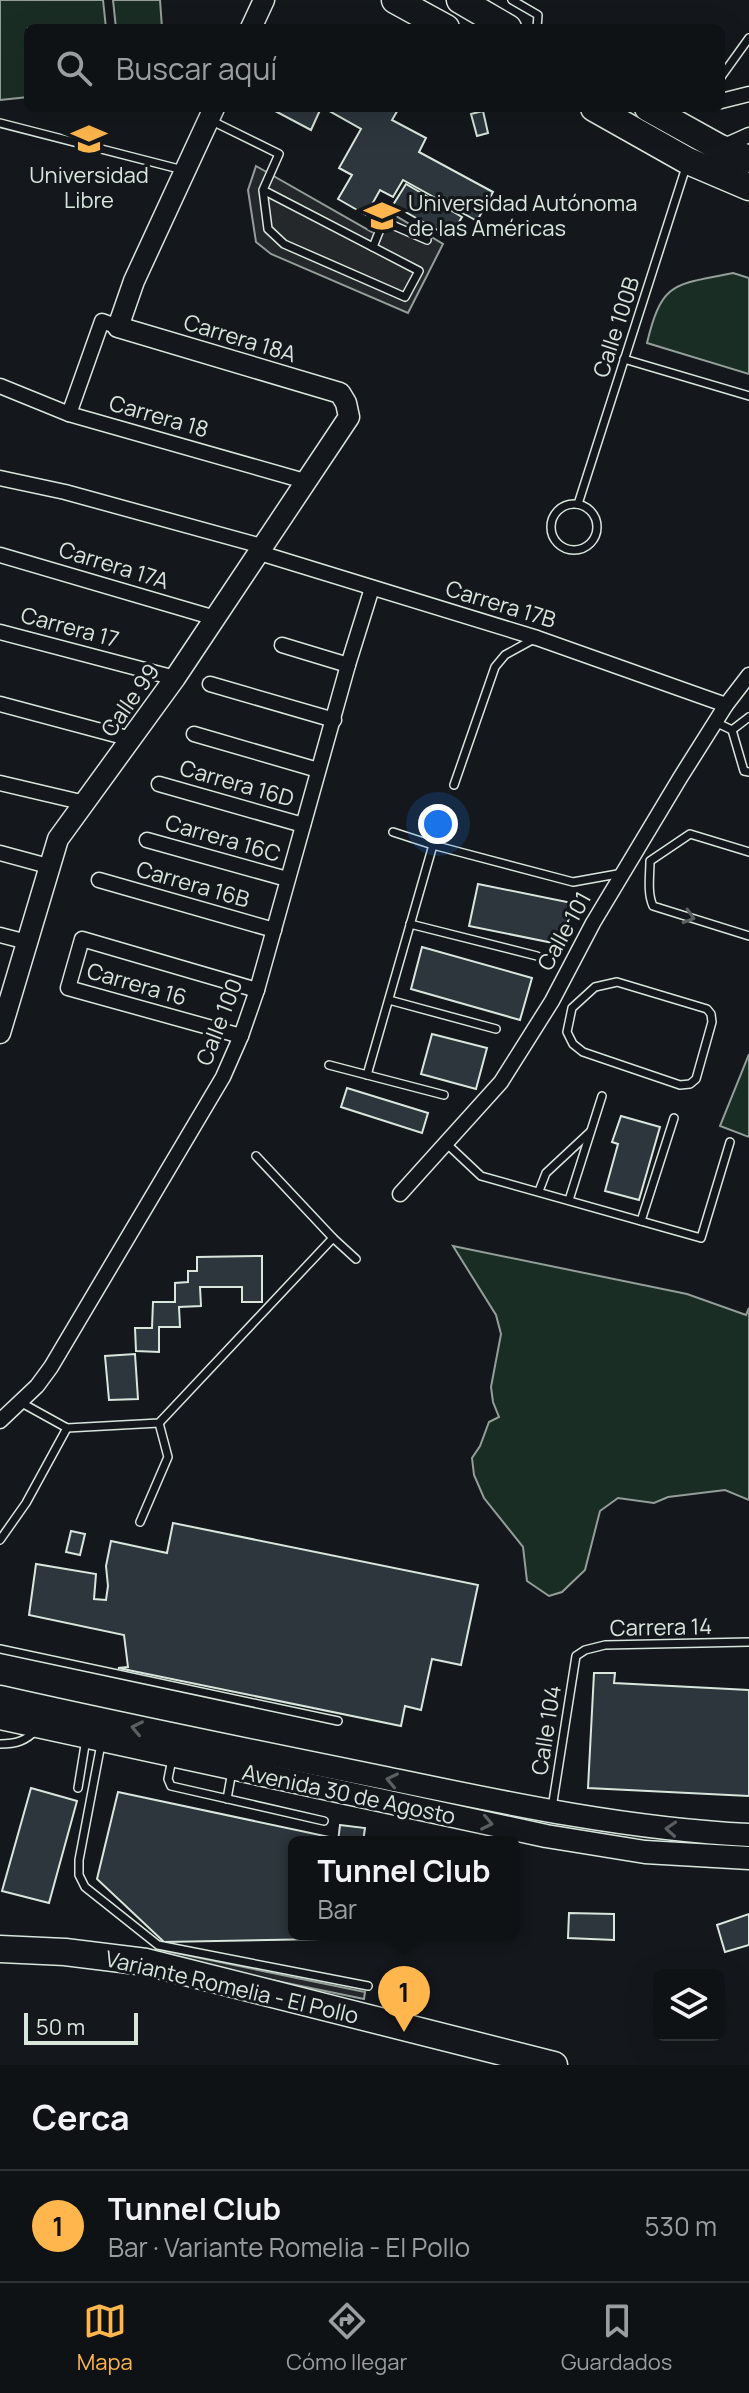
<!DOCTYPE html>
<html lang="es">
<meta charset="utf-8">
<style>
body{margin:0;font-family:Manrope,sans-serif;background:#1d2022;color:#f1f3f6}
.controls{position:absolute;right:24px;bottom:24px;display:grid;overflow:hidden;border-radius:12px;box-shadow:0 8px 32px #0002}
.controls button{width:72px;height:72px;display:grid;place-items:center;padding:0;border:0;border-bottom:2px solid #2f3234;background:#0f1215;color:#f1f3f6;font:40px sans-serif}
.scale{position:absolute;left:24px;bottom:20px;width:114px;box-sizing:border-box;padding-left:8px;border:4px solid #d8e6dc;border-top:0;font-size:22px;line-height:28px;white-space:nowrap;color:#d8e6dc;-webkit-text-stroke:6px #14181c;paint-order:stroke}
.you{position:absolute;left:438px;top:824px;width:28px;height:28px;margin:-20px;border:6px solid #fff;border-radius:50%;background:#1a73e8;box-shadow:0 0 0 12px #1a73e833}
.badge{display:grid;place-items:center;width:52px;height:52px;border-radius:50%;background:#ffb74d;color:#111;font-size:26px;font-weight:700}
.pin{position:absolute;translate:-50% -66px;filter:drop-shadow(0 2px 4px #0008)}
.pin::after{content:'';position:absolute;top:42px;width:28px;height:24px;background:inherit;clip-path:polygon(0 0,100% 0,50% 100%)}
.popup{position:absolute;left:288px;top:1836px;width:232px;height:104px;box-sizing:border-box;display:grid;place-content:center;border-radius:12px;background:#0f1215;filter:drop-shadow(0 2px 6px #0005);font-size:26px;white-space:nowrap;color:#9b9ea0}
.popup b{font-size:30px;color:#f1f3f6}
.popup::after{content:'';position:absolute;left:50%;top:100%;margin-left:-16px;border:16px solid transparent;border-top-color:#0f1215}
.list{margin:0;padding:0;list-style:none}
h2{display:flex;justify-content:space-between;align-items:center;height:104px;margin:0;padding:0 32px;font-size:34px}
h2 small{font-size:26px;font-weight:400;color:#9b9ea0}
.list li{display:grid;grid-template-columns:52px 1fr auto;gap:24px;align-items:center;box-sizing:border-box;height:112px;padding:0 32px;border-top:2px solid #2f3234}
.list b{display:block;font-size:30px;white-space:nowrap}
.list p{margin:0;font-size:26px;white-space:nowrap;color:#9b9ea0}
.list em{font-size:26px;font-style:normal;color:#9b9ea0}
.icon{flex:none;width:44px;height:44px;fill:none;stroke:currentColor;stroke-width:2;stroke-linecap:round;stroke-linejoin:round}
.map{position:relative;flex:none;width:749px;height:2065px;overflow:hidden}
.search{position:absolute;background:#0f1215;box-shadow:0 8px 32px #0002;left:24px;right:24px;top:24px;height:88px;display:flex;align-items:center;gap:20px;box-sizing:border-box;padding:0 28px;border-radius:12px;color:#9b9ea0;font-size:30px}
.sheet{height:216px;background:#0f1215}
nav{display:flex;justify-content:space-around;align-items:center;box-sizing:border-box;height:112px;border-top:2px solid #2f3234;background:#0f1215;font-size:22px;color:#9b9ea0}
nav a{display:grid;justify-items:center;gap:4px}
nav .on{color:#ffb74d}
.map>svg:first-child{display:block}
.green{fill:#1a2d24;stroke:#939e99;stroke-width:2}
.parking{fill:#24282b;stroke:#939e99;stroke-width:2}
.building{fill:#2c363c;stroke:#d8e6dc;stroke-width:2}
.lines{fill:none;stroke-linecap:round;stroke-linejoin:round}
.lane-casing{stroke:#d8e6dc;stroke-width:10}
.street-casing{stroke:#d8e6dc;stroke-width:17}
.secondary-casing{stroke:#d8e6dc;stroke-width:23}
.primary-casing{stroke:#d8e6dc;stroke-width:25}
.highway-casing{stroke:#d8e6dc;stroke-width:29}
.lane{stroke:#14181c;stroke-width:7}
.street{stroke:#14181c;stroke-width:14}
.secondary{stroke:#14181c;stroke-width:20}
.primary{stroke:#14181c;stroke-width:22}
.highway{stroke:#14181c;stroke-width:26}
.oneway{stroke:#59605f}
.labels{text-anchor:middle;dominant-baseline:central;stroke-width:6;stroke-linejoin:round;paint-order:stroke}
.poi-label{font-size:22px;fill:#d8e6dc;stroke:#14181c}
.street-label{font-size:22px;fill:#d8e6dc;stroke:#14181c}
</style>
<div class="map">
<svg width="749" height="2065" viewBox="0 0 749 2065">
<rect width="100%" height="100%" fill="#14181c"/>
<g class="green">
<polygon points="0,0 103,0 106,28 28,28 28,97 0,100"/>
<polygon points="113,0 160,0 162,28 116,28"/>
<path d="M733,273L749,278V374L647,343C662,280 675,285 733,273Z"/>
<polygon points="749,1054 749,1137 720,1126"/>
<polygon points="453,1246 687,1294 746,1315 749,1308 749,1500 725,1490 668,1497 654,1503 618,1498 600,1511 585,1570 562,1592 549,1596 527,1581 523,1547 484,1498 474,1475 472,1458 480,1446 489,1422 499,1417 493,1402 491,1387 501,1334 496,1315"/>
</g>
<g class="parking">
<polygon points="256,166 372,232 384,209 443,244 408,313 271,254 256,242 248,190"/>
<polygon points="156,1949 365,1992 364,1999 155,1956"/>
</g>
<g class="building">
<polygon points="276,108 321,108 311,130 275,111"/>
<polygon points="399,108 392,120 426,138 419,152 493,192 477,221 403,180 393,197 380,190 366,215 338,199 352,175 339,168 361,129 324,108"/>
<polygon points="483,111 488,133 477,136 471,114"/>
<polygon points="406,184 462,217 450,237 393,205"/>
<polygon points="478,884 572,903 563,945 469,926"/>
<polygon points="422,947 532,978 520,1020 411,989"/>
<polygon points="432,1034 487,1048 476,1089 421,1074"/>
<polygon points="347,1088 428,1113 422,1133 341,1107"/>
<polygon points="621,1116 660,1127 639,1200 605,1191 618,1144 612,1142"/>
<polygon points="262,1256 262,1302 242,1302 242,1287 200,1287 201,1306 179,1307 180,1327 159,1327 159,1352 136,1351 135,1328 152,1328 153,1302 175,1302 175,1283 188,1282 188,1271 197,1271 197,1257"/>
<polygon points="135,1354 138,1399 109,1400 105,1356"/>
<polygon points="173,1523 478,1585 461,1665 432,1659 421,1710 405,1706 401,1726 118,1668 128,1667 124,1635 29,1615 36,1564 96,1574 94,1599 106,1600 108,1586 106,1566 111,1541 167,1553"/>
<polygon points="71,1531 85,1534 80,1555 66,1552"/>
<polygon points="594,1673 615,1673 614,1683 749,1690 749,1796 588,1788"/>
<polygon points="31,1788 77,1801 49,1903 2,1891"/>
<polygon points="118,1792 334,1838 333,1842 294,1842 294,1934 322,1934 321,1939 164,1942 97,1879"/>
<polygon points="340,1825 365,1828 363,1842 338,1842"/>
<polygon points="569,1913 614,1914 614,1940 568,1938"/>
<polygon points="749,1914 749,1945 725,1952 717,1925"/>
</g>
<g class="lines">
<g class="lane-casing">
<g id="lane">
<polyline points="512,0 538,15 537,28"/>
<polyline points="721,77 749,38"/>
<polyline points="212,121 279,154 263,190 268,229 284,244 405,297 419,271 263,190"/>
<polyline points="0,123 183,170"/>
<polyline points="373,247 381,227 390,224 427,240"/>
<polyline points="624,359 749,396"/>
<circle cx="574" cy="527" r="23"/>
<polyline points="578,504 686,167"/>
<polyline points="715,722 732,730 749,717"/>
<polyline points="732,730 744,771 749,772"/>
<polyline points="454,785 495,667 505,655 534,639"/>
<polyline points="393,832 433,845 573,882 623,873"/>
<path d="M749,852L690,834L650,861C650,875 647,893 653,906L749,936"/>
<polyline points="410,924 537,956"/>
<polygon points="617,982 707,1009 711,1014 712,1022 696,1079 690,1084 680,1085 583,1052 573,1044 567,1032 572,1008 595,987"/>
<polyline points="389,1000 496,1029"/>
<polyline points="329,1065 444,1095"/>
<polyline points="367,1075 433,845"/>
<polyline points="447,1144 481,1176 701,1238 730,1142"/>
<polyline points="256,1156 333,1238 356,1259"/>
<polyline points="539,1191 546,1173 590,1132"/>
<polyline points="569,1200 602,1096"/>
<polyline points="641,1221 674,1118"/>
<polyline points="20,1402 67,1428 159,1423 333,1238"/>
<polyline points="140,1522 168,1457 159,1423"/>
<polyline points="0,1540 26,1503 67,1428"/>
<polyline points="0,1649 338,1721"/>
<path d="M0,1744C16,1744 26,1741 37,1729"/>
<polyline points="101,1744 79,1860 79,1875 85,1887 158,1945 368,1986"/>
<polyline points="172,1759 168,1779 171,1786 324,1821"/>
<polyline points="78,1788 86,1739"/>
<polyline points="227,1799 232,1771"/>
<polyline points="552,1808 576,1656 585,1650 605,1645 749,1642"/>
</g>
</g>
<g class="street-casing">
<g id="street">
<polyline points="721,101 749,94"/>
<polyline points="720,148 749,135"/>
<polyline points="0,386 69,414 308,482"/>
<polyline points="69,414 102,321 118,327"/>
<polyline points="0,478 65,492 265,547"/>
<polyline points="260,553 537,638 726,705"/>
<polyline points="0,555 215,618"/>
<polyline points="0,632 175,678"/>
<polyline points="282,645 348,665"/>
<polyline points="210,684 334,720"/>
<polyline points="0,704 131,739"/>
<polyline points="194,734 318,770"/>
<polyline points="0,783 85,803"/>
<polyline points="159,784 303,825"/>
<polyline points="147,840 287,879"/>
<polyline points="0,853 48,866"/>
<polyline points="99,880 274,930"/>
<polyline points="0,935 27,942"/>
<polyline points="241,1036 68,988 82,939 257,990"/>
<polyline points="400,1194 501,1082 552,1001 593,923 680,778 726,705 749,675"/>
<polyline points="0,1421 37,1386 51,1367 223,1077 241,1036 257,990 348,665 372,588"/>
</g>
</g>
<g class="secondary-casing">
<g id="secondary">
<polyline points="251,28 264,0"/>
<polyline points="0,1033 58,839 175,678 349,417 346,403 340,393 118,327 134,281 214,108"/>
</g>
</g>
<g class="primary-casing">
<g id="primary">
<path d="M0,1697C128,1726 256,1752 385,1778C505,1803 626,1829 749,1835"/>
<polyline points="0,1718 546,1836 645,1852 749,1858"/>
</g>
</g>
<g class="highway-casing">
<g id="highway">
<polyline points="395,0 446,28"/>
<polyline points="460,0 508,28"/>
<polyline points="594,108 688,161 749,187"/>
<polyline points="648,108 720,148 749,159"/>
<polyline points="0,1949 65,1952 146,1962 554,2065"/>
</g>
</g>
<use href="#lane" class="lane"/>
<use href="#street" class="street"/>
<use href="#secondary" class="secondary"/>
<use href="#primary" class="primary"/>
<use href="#highway" class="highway"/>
</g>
<defs><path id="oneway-chevron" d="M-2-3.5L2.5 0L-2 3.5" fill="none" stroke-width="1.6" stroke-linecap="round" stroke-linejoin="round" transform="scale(2)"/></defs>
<g class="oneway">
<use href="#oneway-chevron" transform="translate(689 917) rotate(17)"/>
<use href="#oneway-chevron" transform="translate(137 1728) rotate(-168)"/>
<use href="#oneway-chevron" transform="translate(392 1780) rotate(-168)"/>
<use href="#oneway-chevron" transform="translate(487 1823) rotate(12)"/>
<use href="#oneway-chevron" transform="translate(671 1829) rotate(-176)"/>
</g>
<defs>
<g id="university-bare" transform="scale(2.76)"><path d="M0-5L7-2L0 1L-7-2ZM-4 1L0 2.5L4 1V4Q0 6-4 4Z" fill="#ffb74d" stroke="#14181c" stroke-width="2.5" paint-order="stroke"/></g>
</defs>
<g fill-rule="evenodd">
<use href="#university-bare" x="89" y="139"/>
<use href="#university-bare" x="382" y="216"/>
</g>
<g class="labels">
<g class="poi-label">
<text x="89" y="175">Universidad<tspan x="89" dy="25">Libre</tspan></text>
<text x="408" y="203" text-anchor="start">Universidad Autónoma<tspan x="408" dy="25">de las Américas</tspan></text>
</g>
<g class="street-label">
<text transform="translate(616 327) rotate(-72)">Calle 100B</text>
<text transform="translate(240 338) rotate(17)">Carrera 18A</text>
<text transform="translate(159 416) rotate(16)">Carrera 18</text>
<text transform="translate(114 565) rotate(17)">Carrera 17A</text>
<text transform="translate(501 604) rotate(17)">Carrera 17B</text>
<text transform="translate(70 627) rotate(15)">Carrera 17</text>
<text transform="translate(130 700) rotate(-55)">Calle 99</text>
<text transform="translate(237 783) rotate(16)">Carrera 16D</text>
<text transform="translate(223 838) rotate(16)">Carrera 16C</text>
<text transform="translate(193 884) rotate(16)">Carrera 16B</text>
<text transform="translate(564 931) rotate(-61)">Calle 101</text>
<text transform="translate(137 984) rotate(16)">Carrera 16</text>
<text transform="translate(219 1022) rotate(-69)">Calle 100</text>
<text transform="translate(661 1627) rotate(-1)">Carrera 14</text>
<text transform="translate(546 1730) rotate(-81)">Calle 104</text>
<text transform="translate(349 1794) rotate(12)">Avenida 30 de Agosto</text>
<text transform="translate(232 1987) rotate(13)">Variante Romelia - El Pollo</text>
</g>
</g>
</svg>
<div class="controls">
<button><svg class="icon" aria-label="layers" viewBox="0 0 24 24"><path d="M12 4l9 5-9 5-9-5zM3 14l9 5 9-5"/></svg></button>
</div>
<div class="scale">50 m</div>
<div class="you"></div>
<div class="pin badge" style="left:404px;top:2032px">1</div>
<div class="popup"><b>Tunnel Club</b>Bar</div>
<div class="search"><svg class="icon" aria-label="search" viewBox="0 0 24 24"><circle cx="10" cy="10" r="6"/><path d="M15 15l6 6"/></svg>Buscar aquí</div>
</div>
<section class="sheet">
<h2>Cerca<small></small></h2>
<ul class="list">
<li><span class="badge">1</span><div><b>Tunnel Club</b><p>Bar · Variante Romelia - El Pollo</p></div><em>530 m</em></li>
</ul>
</section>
<nav>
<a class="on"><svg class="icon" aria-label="map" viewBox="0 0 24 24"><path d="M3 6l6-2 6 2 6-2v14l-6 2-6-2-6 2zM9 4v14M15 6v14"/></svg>Mapa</a>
<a><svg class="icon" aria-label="directions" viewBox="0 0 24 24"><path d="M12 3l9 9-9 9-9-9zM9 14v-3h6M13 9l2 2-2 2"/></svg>Cómo llegar</a>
<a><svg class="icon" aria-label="saved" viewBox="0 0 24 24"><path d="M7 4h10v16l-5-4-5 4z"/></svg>Guardados</a>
</nav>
